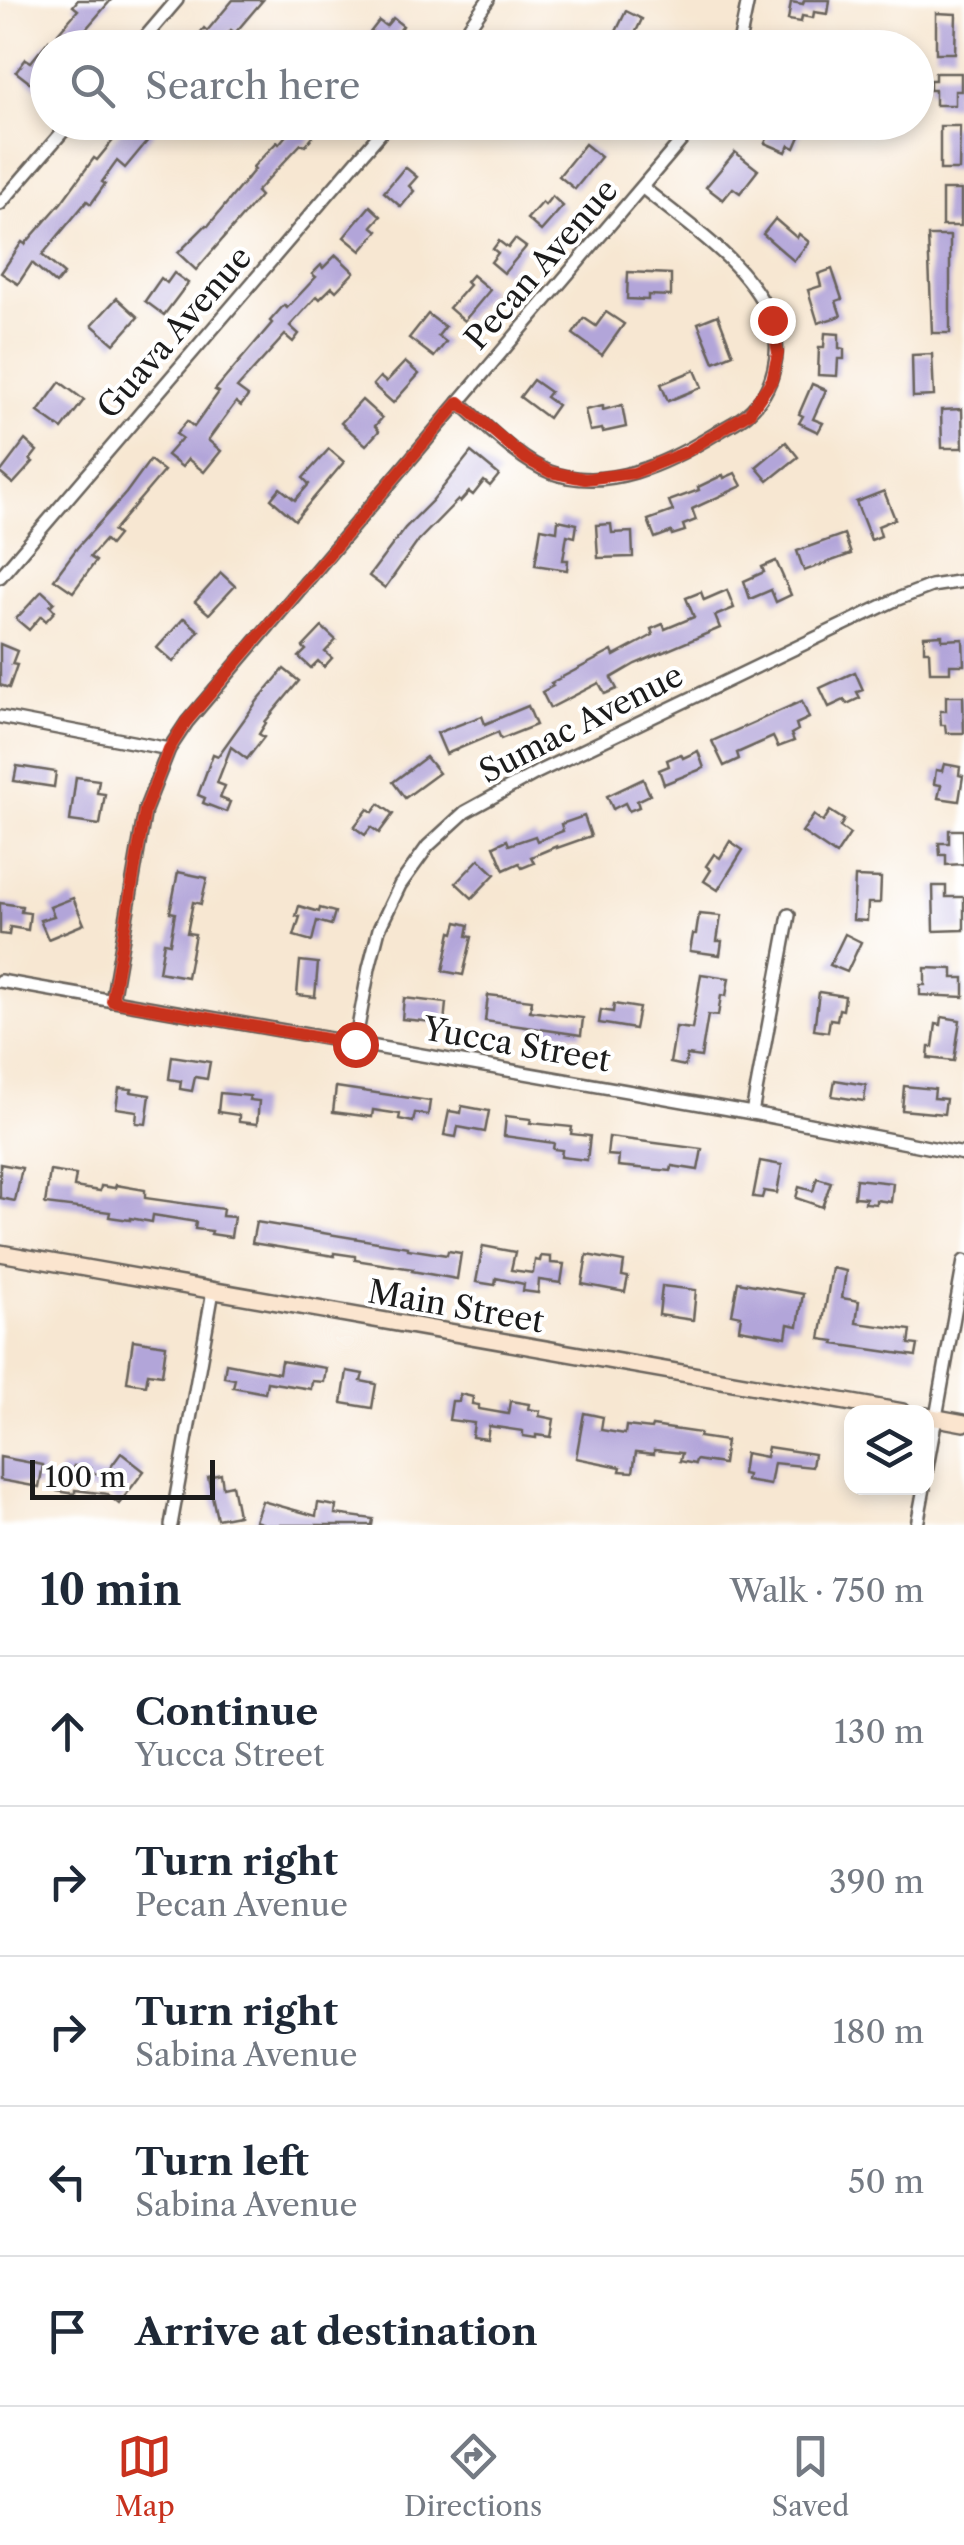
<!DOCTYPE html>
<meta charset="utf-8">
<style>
body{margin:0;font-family:"Libre Caslon Text",serif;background:#f2f2f3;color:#1f2937}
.controls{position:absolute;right:30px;bottom:30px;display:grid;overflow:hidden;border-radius:20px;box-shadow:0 5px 15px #0003}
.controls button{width:90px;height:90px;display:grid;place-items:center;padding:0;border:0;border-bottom:2px solid #e0e1e3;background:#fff;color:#1f2937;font:50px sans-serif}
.scale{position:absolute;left:30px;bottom:25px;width:185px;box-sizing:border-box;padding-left:10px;border:5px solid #1c1c1c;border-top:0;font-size:28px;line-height:35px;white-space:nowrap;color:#1c1c1c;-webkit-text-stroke:8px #fff;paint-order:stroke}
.stop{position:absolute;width:30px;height:30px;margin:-22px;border:8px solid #c8321e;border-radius:50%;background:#fff}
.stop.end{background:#c8321e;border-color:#fff;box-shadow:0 2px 10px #0008}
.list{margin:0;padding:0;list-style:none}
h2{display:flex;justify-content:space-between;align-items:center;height:130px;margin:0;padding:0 40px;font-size:42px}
h2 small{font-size:32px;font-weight:400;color:#747a83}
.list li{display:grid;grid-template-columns:65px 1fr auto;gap:30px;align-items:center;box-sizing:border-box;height:150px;padding:0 40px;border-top:2px solid #e0e1e3}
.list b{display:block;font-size:38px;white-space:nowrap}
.list p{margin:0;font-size:32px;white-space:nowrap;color:#747a83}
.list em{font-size:32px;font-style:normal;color:#747a83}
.icon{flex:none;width:55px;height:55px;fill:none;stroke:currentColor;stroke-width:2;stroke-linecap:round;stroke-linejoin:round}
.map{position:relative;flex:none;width:964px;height:1525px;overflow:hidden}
.search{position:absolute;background:#fff;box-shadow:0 5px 15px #0003;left:30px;right:30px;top:30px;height:110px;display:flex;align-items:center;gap:25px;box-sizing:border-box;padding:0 35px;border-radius:55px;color:#747a83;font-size:38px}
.sheet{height:880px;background:#fff}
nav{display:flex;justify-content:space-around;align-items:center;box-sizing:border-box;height:140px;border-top:2px solid #e0e1e3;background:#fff;font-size:28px;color:#747a83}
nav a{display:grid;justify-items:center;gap:5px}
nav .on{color:#c8321e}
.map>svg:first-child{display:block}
.building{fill:#b2a5d9}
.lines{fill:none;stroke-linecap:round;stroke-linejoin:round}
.street-casing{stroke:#69635c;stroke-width:16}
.secondary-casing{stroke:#69635c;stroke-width:20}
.street{stroke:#fff;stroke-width:11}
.secondary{stroke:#fbe5cf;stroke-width:15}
.route{stroke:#c8321e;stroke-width:12}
.labels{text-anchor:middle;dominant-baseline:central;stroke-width:8;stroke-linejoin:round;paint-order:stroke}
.street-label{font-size:32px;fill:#1c1c1c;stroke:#fff}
</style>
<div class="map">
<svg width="964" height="1525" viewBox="0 0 964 1525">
<rect width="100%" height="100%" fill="#fff"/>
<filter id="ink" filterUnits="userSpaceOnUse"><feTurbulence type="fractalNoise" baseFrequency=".01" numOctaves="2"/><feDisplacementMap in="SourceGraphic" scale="20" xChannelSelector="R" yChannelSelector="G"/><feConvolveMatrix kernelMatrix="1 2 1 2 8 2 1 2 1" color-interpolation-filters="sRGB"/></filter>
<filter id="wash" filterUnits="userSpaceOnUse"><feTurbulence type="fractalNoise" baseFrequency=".0048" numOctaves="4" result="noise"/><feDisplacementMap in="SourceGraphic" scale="40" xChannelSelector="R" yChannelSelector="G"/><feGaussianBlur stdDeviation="2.25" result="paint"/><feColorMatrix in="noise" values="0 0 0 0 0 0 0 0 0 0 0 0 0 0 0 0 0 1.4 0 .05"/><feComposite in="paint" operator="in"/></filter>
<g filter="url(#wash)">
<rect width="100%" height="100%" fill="#f7e7d2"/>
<g id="blocks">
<g class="building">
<polygon points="78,0 111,0 72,45 58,33 78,10 73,6"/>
<polygon points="233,0 263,0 235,33 231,30 218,48 188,48 204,28 207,31"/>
<polygon points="804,0 830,0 828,14 814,12 813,18 802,16 801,22 788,20 791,2 803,4"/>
<polygon points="626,11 642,19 628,48 623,48 611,42"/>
<polygon points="936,13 956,14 955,53 936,53"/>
<polygon points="393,18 403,26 386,48 358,48 379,21 386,26"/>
<polygon points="48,41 48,77 38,89 16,72 26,59 31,62"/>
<polygon points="935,73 961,73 961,91 955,91 955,105 935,105 935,90 930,90 930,80 935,80"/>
<polygon points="128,122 141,122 154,133 125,168 117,161 102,182 105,184 91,204 87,201 42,255 64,274 56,284 32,263 18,284 1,273 22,242 25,244 61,203 94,158 97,160"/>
<polygon points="297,122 324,122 305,146 301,144 256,192 260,196 196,270 178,253 206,225 208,226 255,169 253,167 277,142 279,144"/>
<polygon points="775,122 795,122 804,127 795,148 789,145 786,152 765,143"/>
<polygon points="940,126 960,126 959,170 940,170"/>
<polygon points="585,144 601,157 575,189 559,176"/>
<polygon points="735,152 758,170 740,193 733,188 723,200 706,187"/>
<polygon points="405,167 417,177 409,186 414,191 401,207 384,192"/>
<rect x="942" y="190" width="19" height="36"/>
<polygon points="552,196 563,206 541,231 527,219 542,202 545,205"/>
<polygon points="370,206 381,216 372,226 378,231 361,251 344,237"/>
<polygon points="775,219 797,238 799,234 809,242 794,261 763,234"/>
<polygon points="928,236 950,236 950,333 932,333"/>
<polygon points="515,239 526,247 504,273 491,262 498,253 493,249 499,241 508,248"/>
<polygon points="336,255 354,272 336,291 332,287 320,299 317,296 290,326 299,334 293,342 285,335 237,388 248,396 241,406 236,402 208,440 221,451 204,472 188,459 182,467 167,455 182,438 176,434 187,421 194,427 219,392 215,390 272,323 270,321 284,305 287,308 316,277 312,274 321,265 323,268"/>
<polygon points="832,269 842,299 836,301 841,316 818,323 808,290 821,286 818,274"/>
<polygon points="628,272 671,274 671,296 648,295 648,300 627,299"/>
<polygon points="174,273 188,283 164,315 145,301 161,278 167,283"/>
<polygon points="472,275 490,290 464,321 449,308 469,285 466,282"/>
<polygon points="117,298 138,317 114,344 92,325"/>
<polygon points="606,312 624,324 602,355 573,334 584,318 596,326"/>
<polygon points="428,314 445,327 438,336 446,342 434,357 409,338"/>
<polygon points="718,315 733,354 714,362 698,323"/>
<polygon points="825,333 839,334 839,348 844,349 844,359 838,359 837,376 818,375 819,347 824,347"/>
<polygon points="932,354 934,396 913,397 912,355"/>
<polygon points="405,362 419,374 393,403 373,385 380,377 386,382"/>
<polygon points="695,370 702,387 668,401 661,384"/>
<polygon points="533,380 550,392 546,397 557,405 548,418 520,397"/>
<polygon points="60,382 84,400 62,429 38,412"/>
<polygon points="812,384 826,390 813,419 823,423 818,432 799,423 803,416 799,414"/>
<polygon points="362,400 382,418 375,426 379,431 366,445 341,423"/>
<polygon points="622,405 626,427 603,432 602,429 590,431 585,410 603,406 603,410"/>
<polygon points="962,409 963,448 942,448 941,410"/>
<polygon points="25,440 37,451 30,460 33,462 13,484 0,473"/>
<polygon points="786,442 798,457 768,481 756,467"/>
<polygon points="329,449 344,462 295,520 271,499 280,488 295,500 309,484 303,478"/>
<polygon points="471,452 499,475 490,486 484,481 473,495 469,492 460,502 458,500 419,540 385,588 369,576 405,528 432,501"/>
<polygon points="150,460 164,471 113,531 118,535 110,545 105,540 90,557 96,561 73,592 54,579 77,548 126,493"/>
<polygon points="735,473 742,486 692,509 696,520 683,525 685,531 672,535 671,532 655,538 648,520 673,511 669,501 699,490 698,487 723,475 724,478"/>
<polygon points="884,491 895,519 878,526 881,536 871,540 856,502"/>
<polygon points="558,520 577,524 575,537 567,535 563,560 568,560 567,570 535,565 541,528 557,531"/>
<polygon points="611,524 612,533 632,532 633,557 598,558 596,525"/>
<polygon points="844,534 851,554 804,571 797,551"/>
<polygon points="776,561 791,595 776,602 771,590 750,599 744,581 764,572 762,567"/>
<polygon points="221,573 235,586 209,614 195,602"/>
<polygon points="727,590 734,608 715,616 720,628 635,664 611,678 617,689 605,694 599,683 550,708 542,692 553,686 551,683 612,651 614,656 642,641 653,635 651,629 663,624 665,629 694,617 686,598 701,592 704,600"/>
<polygon points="42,591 54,602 50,606 55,611 46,621 41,616 29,630 16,619"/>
<polygon points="184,618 199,631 173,662 157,648"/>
<polygon points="322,627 336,640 325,652 332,658 324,667 318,661 311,668 299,657 306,650 303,647"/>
<polygon points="942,635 942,640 963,639 964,665 950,665 950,672 930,672 929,651 924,651 924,636"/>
<polygon points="0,644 17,651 12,664 17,665 9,688 0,685"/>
<polygon points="284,669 299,681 265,722 266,723 259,734 264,737 247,759 231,747 217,783 225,786 220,798 230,802 226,812 203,803 205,798 198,795 213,754 218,756 258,700"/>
<polygon points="855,672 863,690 857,692 860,698 847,704 844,700 829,707 820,688"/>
<polygon points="946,696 963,696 964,733 946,733 945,725 941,725 940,711 946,711"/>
<polygon points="802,701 809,718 796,724 798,730 791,734 794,741 778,747 773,737 737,753 739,759 724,766 712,741"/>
<polygon points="528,706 536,725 501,739 498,732 446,754 437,733 482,716 485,724"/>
<polygon points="698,751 704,768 664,784 659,770 669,766 667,760 681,754 683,758"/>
<polygon points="426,757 439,773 405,798 393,782"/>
<polygon points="944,764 960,767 959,775 963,776 959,801 938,798 941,785 934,784 936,770 942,771"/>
<polygon points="17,766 56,772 54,787 14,781"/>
<polygon points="76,777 99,780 97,793 105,794 100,825 70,821"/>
<polygon points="643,779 650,795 637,801 639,807 629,811 625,803 613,809 607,796"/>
<polygon points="379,804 393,814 379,833 371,827 365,835 354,827 368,809 373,812"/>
<polygon points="830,811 844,820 840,827 850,834 836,855 802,832 814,815 823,822"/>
<polygon points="584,816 591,836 557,848 557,846 531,857 534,863 522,868 519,863 504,870 494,846 507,840 509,845 535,836 537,841 563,831 561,824"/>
<polygon points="949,830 963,830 964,864 946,865 946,855 940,855 939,843 949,843"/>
<polygon points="730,841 743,850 718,890 704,881 711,870 706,866 714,854 720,858"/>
<polygon points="479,859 495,874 472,898 456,883"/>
<polygon points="178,872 207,878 201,904 193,902 187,933 195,934 187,977 159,972 164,942 170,943 175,913 170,912"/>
<polygon points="855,877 881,878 880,903 868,903 867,921 853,920"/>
<polygon points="933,886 946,886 946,897 964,897 964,930 934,931"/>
<polygon points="73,898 84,924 48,939 40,920 54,916 50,907"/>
<polygon points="0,903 22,906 21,912 30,913 28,930 10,927 9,935 0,934"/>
<polygon points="299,906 319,912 320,908 335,912 331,925 317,921 312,941 294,936 300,917 296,916"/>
<polygon points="699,914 721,916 717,941 722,941 720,955 690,951 693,934 696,934"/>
<polygon points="457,922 469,925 467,936 472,937 463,975 443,971 451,932 454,933"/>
<polygon points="845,934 861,942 847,972 830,965"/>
<polygon points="300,961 318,963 315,997 297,995"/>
<polygon points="925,968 953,969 953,978 964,978 964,997 920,995 920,985 925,985"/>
<polygon points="701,974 729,978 726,996 721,995 718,1016 708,1015 701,1057 687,1055 685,1066 670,1063 676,1027 692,1029"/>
<polygon points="819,992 845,996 843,1010 839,1009 837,1020 830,1019 828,1032 814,1030"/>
<polygon points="488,995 532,1000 530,1011 583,1018 581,1035 485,1021"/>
<polygon points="404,998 446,1003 444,1023 402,1019"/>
<polygon points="614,1004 639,1008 635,1029 599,1023 601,1010 613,1012"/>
<polygon points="942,1017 960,1020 954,1061 928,1058 929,1047 933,1047 936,1024 941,1025"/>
<polygon points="172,1056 210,1062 207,1079 195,1077 192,1091 180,1089 181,1081 169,1079"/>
<polygon points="835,1080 866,1085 864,1101 832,1096"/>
<polygon points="904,1086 935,1089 934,1098 946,1099 944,1114 902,1110"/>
<polygon points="336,1087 430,1101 428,1115 415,1113 413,1122 399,1119 400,1114 373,1110 372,1117 333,1112"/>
<polygon points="119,1088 132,1089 131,1092 150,1095 146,1124 136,1123 137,1111 116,1108"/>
<polygon points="220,1093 250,1096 249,1100 259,1101 257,1124 239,1122 239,1115 218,1112"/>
<polygon points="462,1106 489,1111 485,1132 458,1127 456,1137 444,1135 449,1111 461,1113"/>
<polygon points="506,1116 531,1119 530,1123 572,1127 571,1134 590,1136 587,1160 561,1157 562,1150 553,1149 554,1143 504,1136"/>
<polygon points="609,1137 702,1149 698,1170 672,1166 671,1171 618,1166 619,1156 607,1155"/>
<polygon points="760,1161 782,1165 777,1193 764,1191 762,1198 753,1197"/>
<polygon points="0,1164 22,1168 15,1201 0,1198"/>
<polygon points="50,1171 76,1175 74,1187 100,1191 101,1186 115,1188 116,1185 145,1190 145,1198 223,1209 222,1216 234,1217 231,1237 211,1234 212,1231 195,1229 196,1222 153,1215 152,1222 130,1218 130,1220 109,1217 110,1212 45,1204"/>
<polygon points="817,1178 831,1182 822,1207 796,1198 799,1187 813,1191"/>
<polygon points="856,1179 893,1183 891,1202 876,1200 876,1204 865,1203 866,1198 854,1197"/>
<polygon points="256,1222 408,1247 408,1249 447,1255 448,1251 461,1253 457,1279 412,1271 413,1269 355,1260 355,1256 334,1253 334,1256 252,1243"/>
<polygon points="483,1246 515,1252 511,1270 533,1273 535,1260 540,1261 541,1256 551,1257 551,1263 564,1264 561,1283 539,1280 538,1293 523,1291 524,1284 496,1278 495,1285 476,1282"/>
<polygon points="587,1255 624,1262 622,1276 628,1277 625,1292 582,1284"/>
<polygon points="832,1268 846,1271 842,1298 859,1301 856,1323 911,1330 909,1344 918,1345 916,1356 834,1344 835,1341 820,1339"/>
<polygon points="738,1282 803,1294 798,1326 788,1324 786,1337 739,1329 741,1316 732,1314"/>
<polygon points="662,1286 696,1290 693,1320 659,1315"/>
<polygon points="133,1340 166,1345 162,1375 148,1373 146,1385 127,1382"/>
<polygon points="281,1361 326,1368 324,1382 312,1381 311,1389 267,1382 265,1393 233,1387 235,1379 224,1377 226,1363 279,1373"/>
<polygon points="347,1371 363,1374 361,1381 376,1384 372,1408 342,1403"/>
<polygon points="460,1394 473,1397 472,1404 479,1405 479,1409 508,1414 510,1401 529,1404 528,1409 540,1411 539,1416 554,1419 551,1437 536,1435 536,1438 523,1436 523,1431 489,1426 487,1439 472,1437 474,1423 449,1420 452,1401 459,1401"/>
<polygon points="584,1413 603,1417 601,1430 625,1434 626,1426 651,1429 652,1426 700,1433 699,1437 726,1441 723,1464 696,1460 695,1464 680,1461 682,1453 654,1450 654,1454 636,1452 633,1472 620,1471 621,1467 576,1458"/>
<polygon points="768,1447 814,1454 812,1467 774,1463 770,1485 746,1481 747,1475 742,1474 745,1453 766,1457"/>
<polygon points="121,1453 144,1471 119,1504 107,1494 75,1490 75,1494 57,1491 60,1468 74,1470 74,1466 91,1468 90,1473 105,1475"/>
<polygon points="0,1457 43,1465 39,1487 0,1480"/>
<polygon points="221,1474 223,1487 232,1485 238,1515 217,1519 208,1477"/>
<polygon points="262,1501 316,1516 318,1503 336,1506 335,1514 373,1519 372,1525 267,1525 255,1521"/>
</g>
</g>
</g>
<g filter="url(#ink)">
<use href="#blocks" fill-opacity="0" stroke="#69635c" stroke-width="2.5"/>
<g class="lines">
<g class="street-casing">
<g id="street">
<polyline points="136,48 177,0"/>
<polyline points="454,48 488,0"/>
<polyline points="738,48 748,0"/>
<polyline points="0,204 71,122"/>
<path d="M459,402C485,424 518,460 550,472C606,493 668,463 715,434C725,427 738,422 747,414C774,391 784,349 770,316C746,261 688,225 643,188"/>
<polyline points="0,577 390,122"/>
<polyline points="0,717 169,749"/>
<polyline points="0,981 752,1113 964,1154"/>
<polyline points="112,1001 145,810 169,749 187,722 697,122"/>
<polyline points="355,1044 369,968 379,929 400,885 428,846 465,812 538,772 895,600 931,586 964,581"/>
<polyline points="752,1113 789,915"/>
<polyline points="926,1473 964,1261"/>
<polyline points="171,1525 213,1291"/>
<polyline points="917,1525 924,1488"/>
</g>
</g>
<g class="secondary-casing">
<g id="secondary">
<polyline points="0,1253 903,1412"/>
<polyline points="926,1416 964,1423"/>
</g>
</g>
<use href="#street" class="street"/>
<use href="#secondary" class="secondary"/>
</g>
</g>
<g class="lines" filter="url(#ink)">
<polyline class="route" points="355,1044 112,1001 145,810 169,749 186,722 459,402 526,459 550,472 585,479 634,473 686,452 749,413 772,380 778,353 772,320"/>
</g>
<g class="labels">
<g class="street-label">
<text transform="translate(541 264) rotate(-49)">Pecan Avenue</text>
<text transform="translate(174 332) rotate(-49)">Guava Avenue</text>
<text transform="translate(581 723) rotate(-27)">Sumac Avenue</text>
<text transform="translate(517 1044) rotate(10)">Yucca Street</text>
<text transform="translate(456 1306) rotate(10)">Main Street</text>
</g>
</g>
</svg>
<div class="controls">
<button><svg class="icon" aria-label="layers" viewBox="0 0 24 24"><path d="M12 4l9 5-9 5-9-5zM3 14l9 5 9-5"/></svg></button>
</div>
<div class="scale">100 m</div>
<div class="stop" style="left:355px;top:1044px"></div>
<div class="stop end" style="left:772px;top:320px"></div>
<div class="search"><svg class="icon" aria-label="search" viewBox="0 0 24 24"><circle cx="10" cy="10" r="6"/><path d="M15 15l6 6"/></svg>Search here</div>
</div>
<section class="sheet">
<h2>10 min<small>Walk · 750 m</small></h2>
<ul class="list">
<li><svg class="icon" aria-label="ahead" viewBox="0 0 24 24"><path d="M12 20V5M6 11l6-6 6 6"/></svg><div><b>Continue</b><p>Yucca Street</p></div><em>130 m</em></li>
<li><svg class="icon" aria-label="right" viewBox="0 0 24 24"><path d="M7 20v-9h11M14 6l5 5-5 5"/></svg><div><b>Turn right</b><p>Pecan Avenue</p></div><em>390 m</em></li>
<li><svg class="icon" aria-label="right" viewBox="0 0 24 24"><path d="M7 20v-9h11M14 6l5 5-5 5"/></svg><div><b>Turn right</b><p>Sabina Avenue</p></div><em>180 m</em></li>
<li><svg class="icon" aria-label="left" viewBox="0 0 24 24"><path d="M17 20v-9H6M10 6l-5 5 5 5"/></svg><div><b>Turn left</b><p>Sabina Avenue</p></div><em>50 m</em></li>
<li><svg class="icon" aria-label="arrive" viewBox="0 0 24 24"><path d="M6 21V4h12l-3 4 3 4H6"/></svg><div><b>Arrive at destination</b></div></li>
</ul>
</section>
<nav>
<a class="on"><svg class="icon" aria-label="map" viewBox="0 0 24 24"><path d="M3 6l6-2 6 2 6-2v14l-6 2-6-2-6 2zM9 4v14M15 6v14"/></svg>Map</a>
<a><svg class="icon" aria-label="directions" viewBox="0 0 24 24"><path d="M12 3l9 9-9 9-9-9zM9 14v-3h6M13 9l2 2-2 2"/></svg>Directions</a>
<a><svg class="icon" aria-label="saved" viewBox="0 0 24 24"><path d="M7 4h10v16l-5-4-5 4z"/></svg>Saved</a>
</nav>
